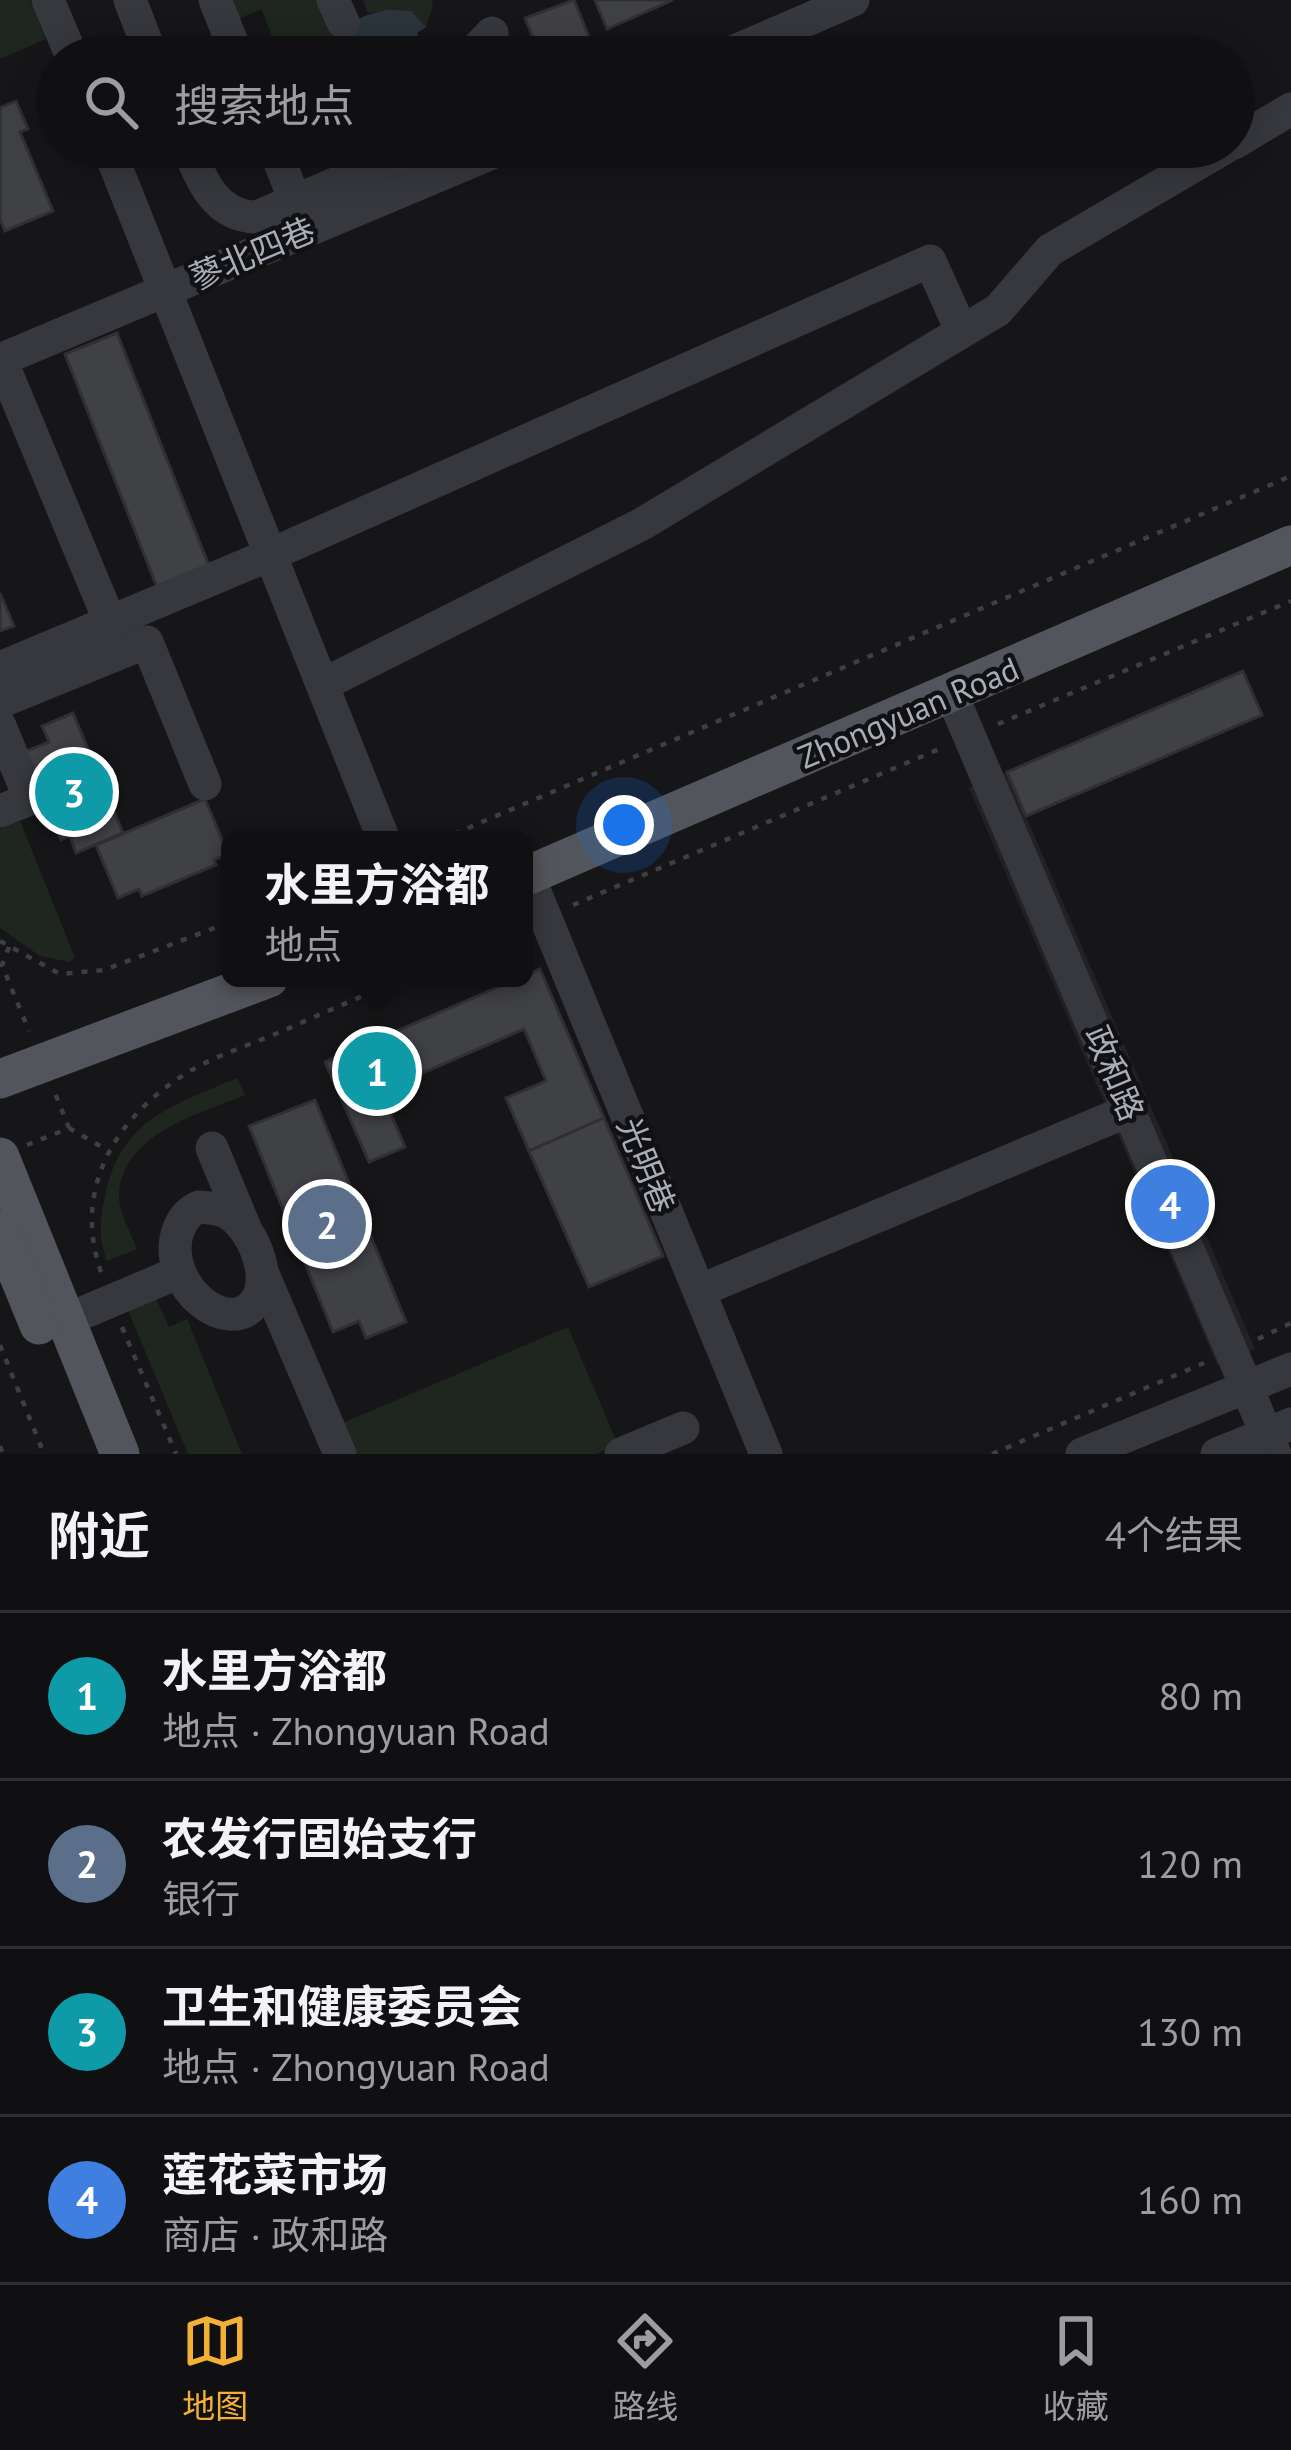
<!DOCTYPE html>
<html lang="zh">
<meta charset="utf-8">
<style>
body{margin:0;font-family:"PT Sans","Noto Sans SC",sans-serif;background:#19191b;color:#f1f3f6}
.you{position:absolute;left:624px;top:825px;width:42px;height:42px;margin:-30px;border:9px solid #fff;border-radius:50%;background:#1a73e8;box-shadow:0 0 0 18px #1a73e833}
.badge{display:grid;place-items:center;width:78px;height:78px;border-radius:50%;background:#f2b134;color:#fff;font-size:39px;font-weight:700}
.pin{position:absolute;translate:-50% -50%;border:6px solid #fff;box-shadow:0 3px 12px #0006}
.popup{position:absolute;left:221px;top:831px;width:312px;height:156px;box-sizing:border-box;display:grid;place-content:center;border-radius:18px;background:#101012;filter:drop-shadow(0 3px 9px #0005);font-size:39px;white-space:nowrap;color:#9c9d9f}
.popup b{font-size:45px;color:#f1f3f6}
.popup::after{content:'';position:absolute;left:50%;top:100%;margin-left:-24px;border:24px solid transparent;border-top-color:#101012}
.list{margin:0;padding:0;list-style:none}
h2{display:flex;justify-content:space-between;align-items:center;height:156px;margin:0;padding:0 48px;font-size:51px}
h2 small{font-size:39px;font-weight:400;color:#9c9d9f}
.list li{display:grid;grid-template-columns:78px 1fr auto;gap:36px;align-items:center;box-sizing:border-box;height:168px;padding:0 48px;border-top:3px solid #303032}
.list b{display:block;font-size:45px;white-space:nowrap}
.list p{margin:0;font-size:39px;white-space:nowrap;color:#9c9d9f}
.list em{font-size:39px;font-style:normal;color:#9c9d9f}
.icon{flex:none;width:66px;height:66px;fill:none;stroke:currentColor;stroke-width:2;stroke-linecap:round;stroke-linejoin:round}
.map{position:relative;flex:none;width:1291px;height:1454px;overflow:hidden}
.search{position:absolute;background:#101012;box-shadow:0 6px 30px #0003;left:36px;right:36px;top:36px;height:132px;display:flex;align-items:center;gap:30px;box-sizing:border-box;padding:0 42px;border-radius:66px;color:#9c9d9f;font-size:45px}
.sheet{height:828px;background:#101012}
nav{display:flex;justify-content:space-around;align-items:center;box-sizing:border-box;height:168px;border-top:3px solid #303032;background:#101012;font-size:33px;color:#9c9d9f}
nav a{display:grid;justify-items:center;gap:6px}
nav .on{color:#f2b134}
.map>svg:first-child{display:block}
.built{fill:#222225}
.green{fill:#1e261f}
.water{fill:#2c353c}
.building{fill:#404145;stroke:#303034;stroke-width:3}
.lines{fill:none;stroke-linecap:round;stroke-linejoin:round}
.path{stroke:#3d3f44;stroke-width:4.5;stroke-dasharray:6 9;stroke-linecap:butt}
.minor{stroke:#37383d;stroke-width:33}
.major{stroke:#53555c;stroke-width:39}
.labels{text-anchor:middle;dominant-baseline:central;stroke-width:9;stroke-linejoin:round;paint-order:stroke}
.street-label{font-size:33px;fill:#a8adb8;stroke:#111113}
</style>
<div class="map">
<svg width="1291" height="1454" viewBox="0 0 1291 1454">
<rect width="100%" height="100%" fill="#161618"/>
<polygon class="built" points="1007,772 1255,1349 1217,1365 969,788"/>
<g class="green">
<polygon points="0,0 30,0 46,39 0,59"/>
<polygon points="226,0 320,0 336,36 327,57 281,57 261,9 234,21"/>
<path d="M363,0H431L433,5L426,27C413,10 388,10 368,13Z"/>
<polygon points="20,821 75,958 69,962 40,956 0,928 0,828"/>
<path d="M237,1078L245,1095C199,1114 121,1134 119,1196C119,1212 131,1234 137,1249L107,1261C98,1239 100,1219 105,1196C121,1119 172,1106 237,1078Z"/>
<polygon points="155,1296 169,1327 187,1319 242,1454 188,1454 127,1308"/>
<polygon points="568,1327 618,1445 596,1454 353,1454 340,1424"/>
</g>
<path class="water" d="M388,10L411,11L426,27L417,33L424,53L415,57H327C336,27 358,15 388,10Z"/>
<g class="building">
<polygon points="574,0 597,57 541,57 525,18"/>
<polygon points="595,0 673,0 607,29"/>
<polygon points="16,101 28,129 20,132 53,211 5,231 0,219 0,108"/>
<polygon points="117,333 209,566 157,587 65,354"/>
<polygon points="0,593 14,626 0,631"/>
<polygon points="1243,671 1262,715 1026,816 1007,772"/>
<polygon points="73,713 123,833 76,853 70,836 61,840 24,752 49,742 42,726"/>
<polygon points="205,799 228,854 214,860 216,865 142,896 139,889 118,898 96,845"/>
<polygon points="540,969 604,1118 529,1151 506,1098 546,1081 524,1029 381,1091 405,1147 369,1162 325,1062"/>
<polygon points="315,1100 406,1322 366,1338 359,1321 333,1332 249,1126"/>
<polygon points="604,1118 663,1256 589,1287 529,1151"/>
</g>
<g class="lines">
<g class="path">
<polyline points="998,724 1291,601"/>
<polyline points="440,840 1291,476"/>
<polyline points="573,905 944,747"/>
<polyline points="0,941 60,974 104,970 230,922"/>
<polyline points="9,947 2,965 29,1031"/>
<polyline points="69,1128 109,1151"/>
<polyline points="27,1145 69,1128 54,1091"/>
<path d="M101,1272C70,1183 122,1108 199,1066C226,1052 257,1042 285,1030C325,1012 365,995 404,978"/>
<polyline points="122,1327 176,1454"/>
<polyline points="1258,1339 1291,1323"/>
<polyline points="0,1345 44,1454"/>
<polyline points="0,1446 3,1454"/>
<polyline points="992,1454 1204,1363"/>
</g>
<g class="minor">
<polyline points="48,0 72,57"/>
<polyline points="130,0 152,57"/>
<polyline points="215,0 238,57"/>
<polyline points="333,0 343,22"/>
<polyline points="469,57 492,33"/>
<polyline points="721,57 853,0"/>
<polyline points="1234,143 1291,109"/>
<polyline points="108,147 384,840"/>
<path d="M188,147C201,180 216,217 257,217L422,147"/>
<polyline points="274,147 295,201"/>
<polyline points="0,360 506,147"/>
<polyline points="1,360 110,622"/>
<polyline points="0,668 272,554 930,261 961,330"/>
<polyline points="324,684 642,524 998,310 1050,250 1226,147"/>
<polyline points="951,693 1275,1454"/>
<polyline points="0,702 147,642 205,784"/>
<polyline points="0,726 30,799 0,811"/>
<polyline points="528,875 766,1454"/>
<polyline points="212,1148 245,1228"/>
<path d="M199,1207C208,1208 218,1208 226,1212C252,1226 273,1276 256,1301C229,1340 163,1286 177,1234C181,1221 187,1212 199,1207Z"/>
<polyline points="263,1274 340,1454"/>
<polyline points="699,1291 1130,1110"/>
<polyline points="66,1320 177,1273"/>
<polyline points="621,1454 683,1428"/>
<polyline points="1082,1454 1291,1369"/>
<polyline points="1217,1454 1291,1424"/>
</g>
<g class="major">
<polyline points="524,877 1291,545"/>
<polyline points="0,1079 269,978"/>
<polyline points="0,1157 120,1454"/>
<polyline points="0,1230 39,1325"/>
</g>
</g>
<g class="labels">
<g class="street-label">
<text transform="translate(252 253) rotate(-23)">蓼北四巷</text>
<text transform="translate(908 712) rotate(-23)">Zhongyuan Road</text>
<text transform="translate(1115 1073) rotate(67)">政和路</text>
<text transform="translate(647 1165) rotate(68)">光明巷</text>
</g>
</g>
</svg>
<div class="you"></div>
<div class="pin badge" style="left:377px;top:1071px;background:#0f9aa8">1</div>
<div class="popup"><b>水里方浴都</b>地点</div>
<div class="pin badge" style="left:327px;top:1224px;background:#5c6f8a">2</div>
<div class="pin badge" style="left:74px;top:792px;background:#0f9aa8">3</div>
<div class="pin badge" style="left:1170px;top:1204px;background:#3f7fe0">4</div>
<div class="search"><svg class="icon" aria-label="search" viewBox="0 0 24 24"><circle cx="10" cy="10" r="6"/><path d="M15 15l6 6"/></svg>搜索地点</div>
</div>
<section class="sheet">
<h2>附近<small>4个结果</small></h2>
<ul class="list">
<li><span class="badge" style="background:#0f9aa8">1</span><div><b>水里方浴都</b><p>地点 · Zhongyuan Road</p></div><em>80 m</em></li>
<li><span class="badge" style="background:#5c6f8a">2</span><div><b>农发行固始支行</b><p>银行</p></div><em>120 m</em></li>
<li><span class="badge" style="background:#0f9aa8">3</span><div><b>卫生和健康委员会</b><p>地点 · Zhongyuan Road</p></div><em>130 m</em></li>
<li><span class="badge" style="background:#3f7fe0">4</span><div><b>莲花菜市场</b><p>商店 · 政和路</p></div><em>160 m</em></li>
</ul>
</section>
<nav>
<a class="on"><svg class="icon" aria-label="map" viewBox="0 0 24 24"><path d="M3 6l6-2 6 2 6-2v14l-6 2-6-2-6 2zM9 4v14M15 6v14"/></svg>地图</a>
<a><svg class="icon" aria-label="directions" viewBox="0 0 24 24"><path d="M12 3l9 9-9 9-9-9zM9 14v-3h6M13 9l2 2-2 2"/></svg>路线</a>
<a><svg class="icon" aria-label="saved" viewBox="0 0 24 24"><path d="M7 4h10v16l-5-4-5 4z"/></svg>收藏</a>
</nav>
